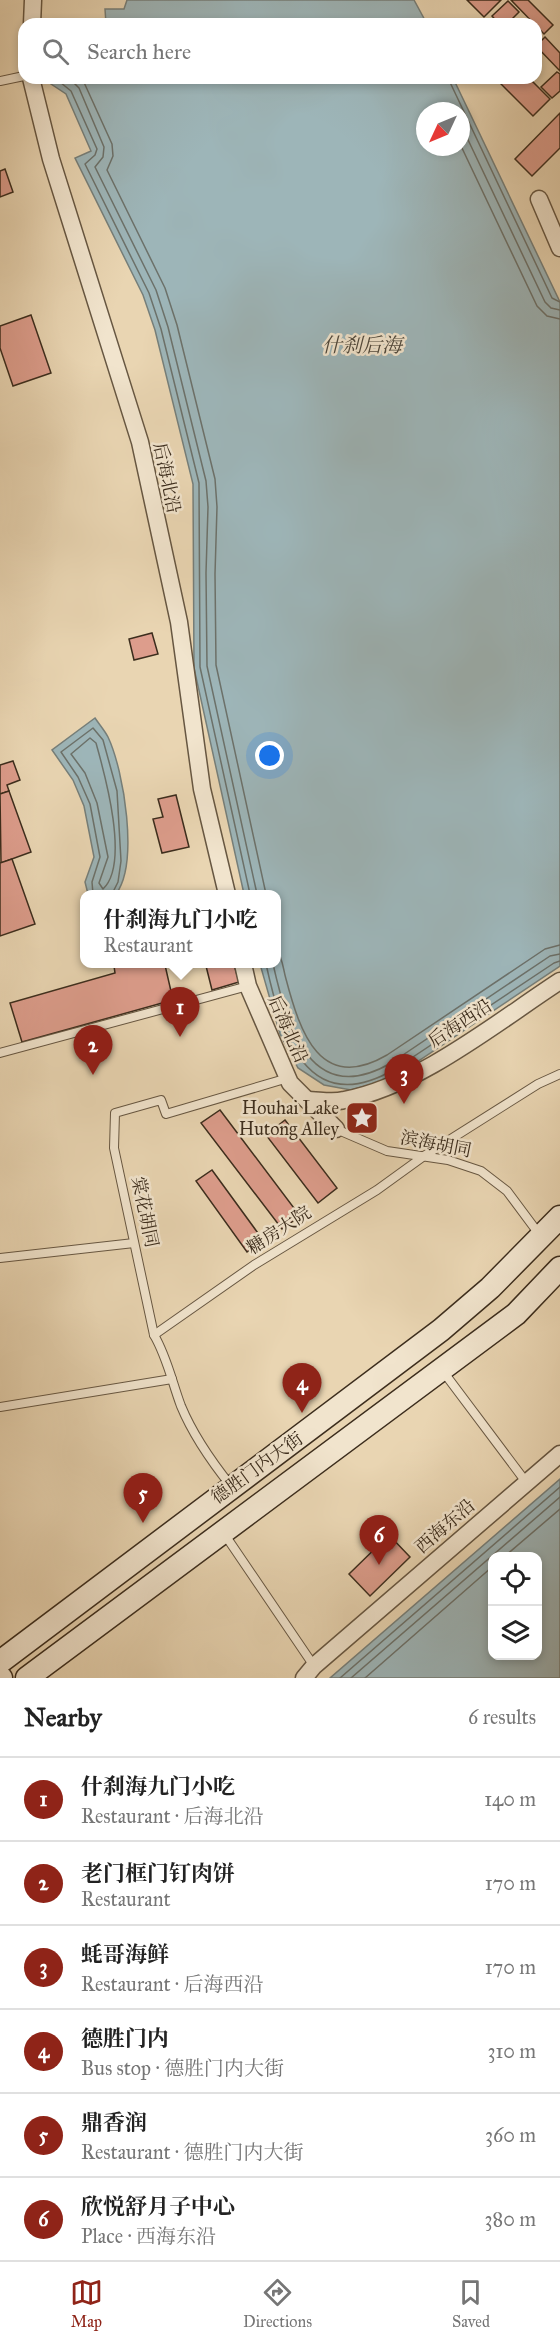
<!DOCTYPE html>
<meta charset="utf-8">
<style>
body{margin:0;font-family:"IM FELL Great Primer","Noto Serif SC",serif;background:#f6f6f6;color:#222}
.controls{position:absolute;right:18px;bottom:18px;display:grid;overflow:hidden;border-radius:12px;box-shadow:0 3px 9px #0003}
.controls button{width:54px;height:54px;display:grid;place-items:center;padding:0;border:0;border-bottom:2px solid #e0e0e0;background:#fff;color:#222;font:30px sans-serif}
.compass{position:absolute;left:416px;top:102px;width:54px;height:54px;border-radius:50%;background:#fff;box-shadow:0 3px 9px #0003;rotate:226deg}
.you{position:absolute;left:270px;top:756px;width:21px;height:21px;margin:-15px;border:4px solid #fff;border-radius:50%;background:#1a73e8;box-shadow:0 0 0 9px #1a73e833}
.badge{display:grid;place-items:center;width:39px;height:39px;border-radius:50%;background:#8f2418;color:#fff;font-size:20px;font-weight:700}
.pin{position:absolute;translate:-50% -50px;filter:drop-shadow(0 2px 3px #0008)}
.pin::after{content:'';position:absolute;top:32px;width:21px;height:18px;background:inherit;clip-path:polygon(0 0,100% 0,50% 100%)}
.popup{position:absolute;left:80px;top:890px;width:201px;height:78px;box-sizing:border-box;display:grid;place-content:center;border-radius:12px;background:#fff;filter:drop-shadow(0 2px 4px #0005);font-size:20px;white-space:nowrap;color:#767676}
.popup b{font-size:22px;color:#222}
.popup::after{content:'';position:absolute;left:50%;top:100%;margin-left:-12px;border:12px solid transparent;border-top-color:#fff}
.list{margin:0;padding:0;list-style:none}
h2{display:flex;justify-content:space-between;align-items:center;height:78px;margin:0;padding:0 24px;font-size:26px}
h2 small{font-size:20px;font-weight:400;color:#767676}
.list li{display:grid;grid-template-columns:39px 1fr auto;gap:18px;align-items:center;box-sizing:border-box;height:84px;padding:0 24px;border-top:2px solid #e0e0e0}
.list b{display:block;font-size:22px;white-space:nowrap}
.list p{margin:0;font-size:20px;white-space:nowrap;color:#767676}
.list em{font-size:20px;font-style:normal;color:#767676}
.icon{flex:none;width:33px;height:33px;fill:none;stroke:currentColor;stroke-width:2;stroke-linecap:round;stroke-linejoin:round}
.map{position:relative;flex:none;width:560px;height:1678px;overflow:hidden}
.search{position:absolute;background:#fff;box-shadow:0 3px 9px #0003;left:18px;right:18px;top:18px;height:66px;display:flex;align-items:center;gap:15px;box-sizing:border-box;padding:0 21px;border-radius:18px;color:#767676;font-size:22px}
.sheet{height:582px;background:#fff}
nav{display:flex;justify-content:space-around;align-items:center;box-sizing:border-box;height:84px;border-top:2px solid #e0e0e0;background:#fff;font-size:16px;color:#767676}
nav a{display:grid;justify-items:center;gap:3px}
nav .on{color:#8f2418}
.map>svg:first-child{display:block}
.water{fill:#9db5b8;stroke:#767f7a;stroke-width:1.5;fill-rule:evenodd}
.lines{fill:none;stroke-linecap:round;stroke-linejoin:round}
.shore{stroke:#6c716a;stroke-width:1.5}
.building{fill:#dd9d8c;stroke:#3c2d1d;stroke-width:1.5}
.service-casing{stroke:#675742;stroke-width:10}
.minor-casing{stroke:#675742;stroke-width:19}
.secondary-casing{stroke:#3c2d1d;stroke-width:25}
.service{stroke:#f1e4cd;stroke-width:8}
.minor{stroke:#f1e4cd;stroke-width:16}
.secondary{stroke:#f1e4cd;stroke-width:22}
.labels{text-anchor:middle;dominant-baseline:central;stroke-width:5;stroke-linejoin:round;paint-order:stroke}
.street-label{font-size:18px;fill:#3c2d1d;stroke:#f1e4cd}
.poi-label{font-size:18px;fill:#3c2d1d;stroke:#f1e4cd;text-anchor:end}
.water-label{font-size:20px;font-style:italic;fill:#4f483c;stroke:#f1e4cd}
</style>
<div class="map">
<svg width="560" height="1678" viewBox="0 0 560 1678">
<rect width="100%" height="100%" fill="#e9d5b2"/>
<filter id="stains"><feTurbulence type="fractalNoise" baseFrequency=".00333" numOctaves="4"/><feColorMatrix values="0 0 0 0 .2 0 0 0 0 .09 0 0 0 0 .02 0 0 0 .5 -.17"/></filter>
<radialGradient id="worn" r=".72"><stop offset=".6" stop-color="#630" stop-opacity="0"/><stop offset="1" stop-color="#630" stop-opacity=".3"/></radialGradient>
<g class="water">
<polygon points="127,0 414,0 427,24 106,24 105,9 124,9"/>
<path d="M42,78H453L560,302V966L399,1074L388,1080L351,1090L324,1085L298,1068L280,1034L260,964H276V894H244L194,668L193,484L155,330L143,295L75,158L91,151L66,94ZM425,111H461V147H425Z"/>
<path d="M95,718C99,724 105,731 108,737C124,771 139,863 116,894H88L85,882L94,857L84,806L73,780L52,750Z"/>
<path d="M560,1479V1678H330ZM492,1556H538V1656H492Z"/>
</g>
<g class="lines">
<g class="shore">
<polyline points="55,78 71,91 97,149 95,155 85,164 149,293 161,329 199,483 200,667 250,894"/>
<polyline points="69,78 79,88 104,147 103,157 95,167 156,290 168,327 206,481 208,507 206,573 207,666 257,894"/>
<polyline points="82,78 112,144 113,156 107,170 165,288 177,325 215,479 217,507 215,574 216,665 266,894"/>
<polyline points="448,78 552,298 560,302"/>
<polyline points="461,125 545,302 551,308 560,310"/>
<polyline points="461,146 537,306 547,316 560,319"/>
<path d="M90,738L96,743C105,775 130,864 103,889L99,883L108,857L97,803L85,773L71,754Z"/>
<polyline points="93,894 92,882 100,857 90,804 78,777 61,752 93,728 103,740 117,791 121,861 118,882 112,894"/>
<path d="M276,949C283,958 283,969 286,979C300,1032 320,1094 387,1055L545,949L560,945"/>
<path d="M266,964C281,1032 306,1121 395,1069L554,963L560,961"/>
<path d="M273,964C287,1025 310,1110 391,1063L550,956L560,954"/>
<polyline points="505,1556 560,1509"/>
<polyline points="340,1678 560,1487"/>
<polyline points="351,1678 560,1497"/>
<polyline points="365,1678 492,1567"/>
</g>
</g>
<g class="building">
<polygon points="467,0 501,0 484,17"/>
<polygon points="511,0 528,0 553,25 544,34"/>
<polygon points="508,1 519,12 507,24 499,24 492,16"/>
<polygon points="545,37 560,53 560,71 536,46"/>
<polygon points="557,72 560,74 560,91 552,98 541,87"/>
<polygon points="502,78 529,78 550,99 533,116 499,82"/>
<polygon points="560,113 560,148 532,176 515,159"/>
<polygon points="5,169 13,192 0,197 0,171"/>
<polygon points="31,315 51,373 13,386 0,348 0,326"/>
<polygon points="152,633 158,654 134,660 129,639"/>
<polygon points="13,761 20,780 7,785 9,791 0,794 0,765"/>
<polygon points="9,791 31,852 1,863 0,794"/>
<polygon points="176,795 189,847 162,853 153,819 163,817 158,799"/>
<polygon points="12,859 35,924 0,936 0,863"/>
<polygon points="122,964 165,965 173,1000 22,1042 10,1003 115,973 114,966"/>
<polygon points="214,964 234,964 239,982 212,990 206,966"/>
<polygon points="220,1110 300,1216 282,1229 201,1123"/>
<polygon points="285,1120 337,1188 318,1203 266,1135"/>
<polygon points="212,1170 263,1240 247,1252 196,1181"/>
<polygon points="389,1535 410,1557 370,1596 349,1574"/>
</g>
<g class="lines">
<g class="service-casing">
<g id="service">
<polyline points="0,81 24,76"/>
<polyline points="0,1053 248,986"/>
<polyline points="336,1129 387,1151 448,1160 481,1171 507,1191 539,1234"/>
<polyline points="0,1258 134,1243"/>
<polyline points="154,1335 254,1265 377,1190 424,1156 538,1084 560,1074"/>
<polyline points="442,1370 526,1482"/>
<polyline points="0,1407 172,1379"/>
<path d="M231,1486C211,1461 193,1435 181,1406C172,1382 167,1357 154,1335L114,1148L115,1113L161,1100L166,1114L288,1078"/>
<polyline points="223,1532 314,1666"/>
</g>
</g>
<g class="minor-casing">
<g id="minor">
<polyline points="32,24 33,0"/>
<polyline points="31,78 51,159 140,442 179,622 202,789 227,894"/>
<polyline points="539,199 560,248"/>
<polyline points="243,964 248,986 290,1083 336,1129"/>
<path d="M307,1100C319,1100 333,1103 344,1100C419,1086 497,1022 560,981"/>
<polyline points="304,1678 314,1666 560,1454"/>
</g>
</g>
<g class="secondary-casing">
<g id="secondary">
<polyline points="0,1662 441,1330 490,1288 560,1217"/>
<polyline points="0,1678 1,1678"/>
<polyline points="27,1678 516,1314 560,1268"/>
</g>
</g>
<use href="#service" class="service"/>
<use href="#minor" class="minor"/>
<use href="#secondary" class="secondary"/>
</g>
<defs>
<g id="sight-square" transform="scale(1.725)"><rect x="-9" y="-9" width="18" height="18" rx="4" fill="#8f2418" stroke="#f1e4cd"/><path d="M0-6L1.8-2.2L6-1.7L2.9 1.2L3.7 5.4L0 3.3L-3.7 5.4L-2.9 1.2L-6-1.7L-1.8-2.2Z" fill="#fff"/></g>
</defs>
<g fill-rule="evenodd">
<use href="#sight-square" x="362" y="1118"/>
</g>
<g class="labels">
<g class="street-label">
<text transform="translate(167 478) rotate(78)">后海北沿</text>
<text transform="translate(460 1023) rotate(-33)">后海西沿</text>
<text transform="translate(288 1029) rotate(66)">后海北沿</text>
<text transform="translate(436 1144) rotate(11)">滨海胡同</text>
<text transform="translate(145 1212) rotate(78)">棠花胡同</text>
<text transform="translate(279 1230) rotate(-33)">糖房大院</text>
<text transform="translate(257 1468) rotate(-36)">德胜门内大街</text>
<text transform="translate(445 1526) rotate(-41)">西海东沿</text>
</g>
<g class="poi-label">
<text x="339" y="1108">Houhai Lake<tspan x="339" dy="21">Hutong Alley</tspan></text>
</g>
<g class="water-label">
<text x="362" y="345">什刹后海</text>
</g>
</g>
<rect width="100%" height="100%" filter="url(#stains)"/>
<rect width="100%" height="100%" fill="url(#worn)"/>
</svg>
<div class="controls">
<button><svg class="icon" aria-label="locate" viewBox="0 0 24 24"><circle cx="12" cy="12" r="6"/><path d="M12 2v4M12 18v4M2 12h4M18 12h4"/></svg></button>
<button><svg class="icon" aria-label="layers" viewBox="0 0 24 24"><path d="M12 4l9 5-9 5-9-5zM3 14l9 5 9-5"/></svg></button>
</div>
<svg class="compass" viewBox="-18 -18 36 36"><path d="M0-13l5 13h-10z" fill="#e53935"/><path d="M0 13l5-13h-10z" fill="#767676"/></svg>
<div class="you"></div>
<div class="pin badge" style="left:180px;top:1037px">1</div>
<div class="popup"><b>什刹海九门小吃</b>Restaurant</div>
<div class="pin badge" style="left:93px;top:1075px">2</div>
<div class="pin badge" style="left:404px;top:1104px">3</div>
<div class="pin badge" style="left:302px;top:1413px">4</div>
<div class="pin badge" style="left:143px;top:1523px">5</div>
<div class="pin badge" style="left:379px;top:1565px">6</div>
<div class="search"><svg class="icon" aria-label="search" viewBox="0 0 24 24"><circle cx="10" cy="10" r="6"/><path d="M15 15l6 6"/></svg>Search here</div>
</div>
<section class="sheet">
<h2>Nearby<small>6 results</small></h2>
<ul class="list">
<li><span class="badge">1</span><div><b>什刹海九门小吃</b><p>Restaurant · 后海北沿</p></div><em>140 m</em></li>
<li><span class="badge">2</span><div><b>老门框门钉肉饼</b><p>Restaurant</p></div><em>170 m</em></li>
<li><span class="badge">3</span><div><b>蚝哥海鲜</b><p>Restaurant · 后海西沿</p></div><em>170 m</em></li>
<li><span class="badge">4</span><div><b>德胜门内</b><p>Bus stop · 德胜门内大街</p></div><em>310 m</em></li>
<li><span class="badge">5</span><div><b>鼎香润</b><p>Restaurant · 德胜门内大街</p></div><em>360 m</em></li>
<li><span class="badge">6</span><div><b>欣悦舒月子中心</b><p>Place · 西海东沿</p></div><em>380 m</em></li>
</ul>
</section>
<nav>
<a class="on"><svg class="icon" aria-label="map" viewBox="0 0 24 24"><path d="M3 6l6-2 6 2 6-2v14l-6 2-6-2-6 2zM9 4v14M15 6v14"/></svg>Map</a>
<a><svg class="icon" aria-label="directions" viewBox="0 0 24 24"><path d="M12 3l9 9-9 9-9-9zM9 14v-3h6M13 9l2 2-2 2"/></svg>Directions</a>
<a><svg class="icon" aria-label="saved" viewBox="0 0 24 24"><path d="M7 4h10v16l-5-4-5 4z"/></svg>Saved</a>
</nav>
